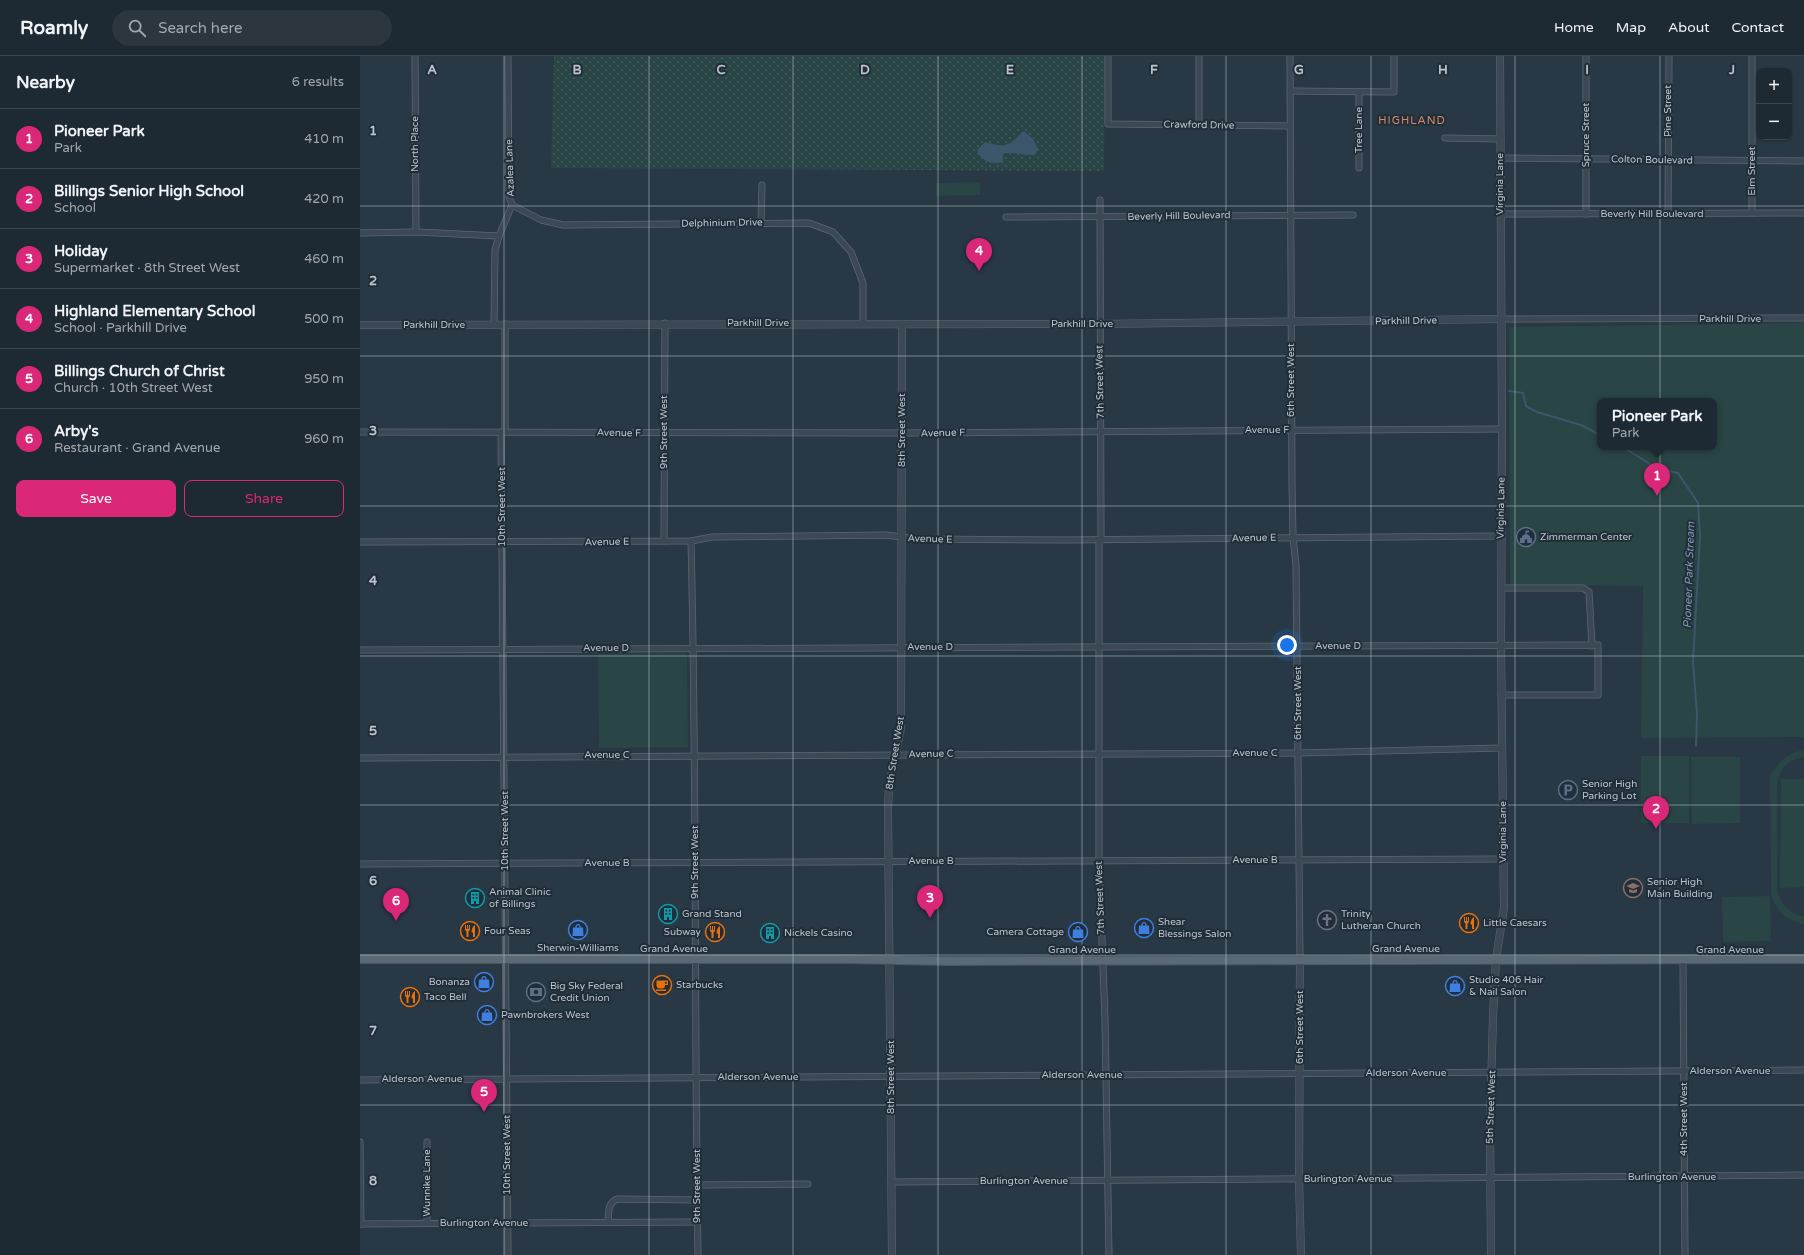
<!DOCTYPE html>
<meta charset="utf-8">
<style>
body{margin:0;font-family:"Varela Round",sans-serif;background:#2b363f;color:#f1f3f6}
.controls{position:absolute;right:12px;top:12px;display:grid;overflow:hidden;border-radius:8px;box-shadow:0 1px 3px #0004}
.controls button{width:36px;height:36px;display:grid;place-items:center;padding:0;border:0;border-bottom:1px solid #3c464e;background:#1e2a33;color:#f1f3f6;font:20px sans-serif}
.you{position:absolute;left:927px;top:589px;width:14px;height:14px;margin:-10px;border:3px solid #fff;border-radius:50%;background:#1a73e8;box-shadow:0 0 0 6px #1a73e833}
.badge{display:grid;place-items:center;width:26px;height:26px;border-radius:50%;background:#db2777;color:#fff;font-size:13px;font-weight:700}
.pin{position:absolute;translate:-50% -33px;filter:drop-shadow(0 1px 2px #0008)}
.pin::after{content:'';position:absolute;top:21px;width:14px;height:12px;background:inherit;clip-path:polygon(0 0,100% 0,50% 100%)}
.popup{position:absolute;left:1237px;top:342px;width:120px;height:52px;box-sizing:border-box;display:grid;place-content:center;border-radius:8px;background:#1e2a33;filter:drop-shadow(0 1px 3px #0005);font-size:13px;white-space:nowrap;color:#a1a7ac}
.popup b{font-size:15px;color:#f1f3f6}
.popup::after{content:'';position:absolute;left:50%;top:100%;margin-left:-8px;border:8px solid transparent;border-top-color:#1e2a33}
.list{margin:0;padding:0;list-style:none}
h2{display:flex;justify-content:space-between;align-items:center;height:52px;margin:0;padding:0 16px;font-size:17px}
h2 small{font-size:13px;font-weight:400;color:#a1a7ac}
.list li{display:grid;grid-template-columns:26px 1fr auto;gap:12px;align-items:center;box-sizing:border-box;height:60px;padding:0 16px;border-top:1px solid #3c464e}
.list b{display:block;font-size:15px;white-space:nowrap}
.list p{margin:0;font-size:13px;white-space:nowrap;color:#a1a7ac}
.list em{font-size:13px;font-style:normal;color:#a1a7ac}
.actions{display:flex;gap:8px;padding:12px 16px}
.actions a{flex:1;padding:9px 0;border:1px solid #db2777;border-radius:8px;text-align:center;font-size:14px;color:#db2777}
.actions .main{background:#db2777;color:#fff}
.icon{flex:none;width:22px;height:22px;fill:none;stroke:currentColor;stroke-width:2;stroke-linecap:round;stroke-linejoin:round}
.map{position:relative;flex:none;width:1444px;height:1199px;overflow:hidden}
header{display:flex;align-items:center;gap:24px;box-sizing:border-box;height:56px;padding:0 20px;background:#1e2a33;border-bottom:1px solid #3c464e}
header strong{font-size:19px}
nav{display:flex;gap:22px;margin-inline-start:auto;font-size:14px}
.search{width:280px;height:36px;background:#2b363f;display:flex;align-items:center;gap:10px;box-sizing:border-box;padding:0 14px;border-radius:22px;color:#a1a7ac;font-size:15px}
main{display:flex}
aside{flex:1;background:#1e2a33}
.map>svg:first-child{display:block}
.grass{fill:url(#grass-dots)}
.park{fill:#2a4545;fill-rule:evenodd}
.water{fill:#3c576b}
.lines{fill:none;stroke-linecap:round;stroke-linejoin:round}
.stream{stroke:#3c576b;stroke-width:2}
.minor-casing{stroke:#5b6771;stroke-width:7}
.tertiary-casing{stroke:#5b6771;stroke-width:8}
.primary-casing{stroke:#495560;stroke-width:10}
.minor{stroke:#3c4954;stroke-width:5.5}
.tertiary{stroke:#3c4954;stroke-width:7}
.primary{stroke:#5a6974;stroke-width:8}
.grid{fill:none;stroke:#bac4cd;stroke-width:1;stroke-opacity:0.55}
.labels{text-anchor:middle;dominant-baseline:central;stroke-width:4;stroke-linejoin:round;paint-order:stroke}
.street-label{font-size:10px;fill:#bac4cd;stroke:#212e39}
.poi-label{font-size:10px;fill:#bac4cd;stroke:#212e39;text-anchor:start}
.neighbourhood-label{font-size:11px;letter-spacing:1px;fill:#d78a6b;stroke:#212e39}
.water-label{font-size:11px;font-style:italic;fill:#7a99b0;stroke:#212e39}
.grid-label{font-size:13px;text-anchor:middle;font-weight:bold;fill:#bac4cd;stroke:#212e39;stroke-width:4;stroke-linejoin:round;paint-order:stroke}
</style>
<header>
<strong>Roamly</strong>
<div class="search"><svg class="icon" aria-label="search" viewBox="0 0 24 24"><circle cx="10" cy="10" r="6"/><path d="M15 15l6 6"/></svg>Search here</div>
<nav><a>Home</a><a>Map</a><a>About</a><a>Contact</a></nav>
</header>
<main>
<aside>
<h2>Nearby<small>6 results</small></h2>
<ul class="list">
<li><span class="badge">1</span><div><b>Pioneer Park</b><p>Park</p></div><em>410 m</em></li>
<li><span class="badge">2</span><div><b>Billings Senior High School</b><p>School</p></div><em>420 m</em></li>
<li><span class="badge">3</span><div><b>Holiday</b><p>Supermarket · 8th Street West</p></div><em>460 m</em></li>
<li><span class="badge">4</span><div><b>Highland Elementary School</b><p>School · Parkhill Drive</p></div><em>500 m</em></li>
<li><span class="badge">5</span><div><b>Billings Church of Christ</b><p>Church · 10th Street West</p></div><em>950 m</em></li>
<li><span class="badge">6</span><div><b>Arby's</b><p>Restaurant · Grand Avenue</p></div><em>960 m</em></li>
</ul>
<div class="actions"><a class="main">Save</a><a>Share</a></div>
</aside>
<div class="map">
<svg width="1444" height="1199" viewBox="0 0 1444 1199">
<defs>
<pattern id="grass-dots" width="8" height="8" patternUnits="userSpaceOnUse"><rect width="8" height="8" fill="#2a4545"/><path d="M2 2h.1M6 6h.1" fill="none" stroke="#475e5f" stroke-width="1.8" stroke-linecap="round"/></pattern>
</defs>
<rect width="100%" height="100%" fill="#283844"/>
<polygon class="grass" points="194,0 745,0 744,115 191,112"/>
<g class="park">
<polygon points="620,126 620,139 576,140 576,127"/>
<path d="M1444,267V681L1281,682L1283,530L1150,529L1149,271ZM1240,345H1354V391H1240Z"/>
<polygon points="327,597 328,691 239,692 238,598"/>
<path d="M1444,694V701C1429,702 1420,713 1417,727V834C1421,848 1429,858 1444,860V868H1442C1425,863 1416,855 1411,838L1410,722L1411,716H1414C1419,703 1431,696 1444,694Z"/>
<rect x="1281" y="700" width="48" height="67"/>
<polygon points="1331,701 1380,701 1380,767 1332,768"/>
<polygon points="1421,723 1444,723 1444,831 1420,832"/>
<polygon points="1410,840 1411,885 1363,886 1362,841"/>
</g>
<path class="water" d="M662,76H665L673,83L678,93L675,99C666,100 650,95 643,98V106C633,109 625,106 618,98V93L625,86C644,92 650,90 662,76Z"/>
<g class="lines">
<g class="stream">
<polyline points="1149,335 1163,337 1166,350 1177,356 1221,369 1240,379"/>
<polyline points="1263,391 1296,412 1318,417 1338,447 1340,480 1333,606 1337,659 1336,690"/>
</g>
<g class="minor-casing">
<g id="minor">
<polyline points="55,0 56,176"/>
<polyline points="748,0 748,68 930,70"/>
<polyline points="839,0 839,69"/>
<polyline points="930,0 932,427 933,481 936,509 940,904"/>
<polyline points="1392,0 1392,157"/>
<polyline points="930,35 1034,36 1034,0"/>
<polyline points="999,36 999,112"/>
<polyline points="1085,82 1140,83"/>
<polyline points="1140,102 1444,105"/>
<polyline points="740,144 741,484"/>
<polyline points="152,149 181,164 203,169 449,167 473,176 491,196 503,227 503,267"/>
<polyline points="1140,158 1444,157"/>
<polyline points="1226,158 1226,0"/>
<polyline points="1308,158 1309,0"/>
<polyline points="646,161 993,159"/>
<polyline points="401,166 402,129"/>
<polyline points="0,177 56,176 139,180"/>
<polyline points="1141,263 1444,262"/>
<polyline points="134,268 135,194 139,180 152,149 149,141 148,0"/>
<polyline points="145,268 145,376"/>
<polyline points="0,376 548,377 1142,373"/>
<polyline points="141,376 148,1199"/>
<polyline points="739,484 739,805 745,964 749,1199"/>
<polyline points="304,485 305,267"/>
<path d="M331,485C337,723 334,961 338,1199"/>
<polyline points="0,486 331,485 352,481 526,479 557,483 705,484 1141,480"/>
<polyline points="1141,532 1223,532 1229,536 1232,590"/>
<polyline points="0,594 1238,589 1238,639 1141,639"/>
<polyline points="0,702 938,697 1142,692"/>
<polyline points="0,808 1143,803"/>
<polyline points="1323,904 1325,1199"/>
<polyline points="0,1024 1444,1014"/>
<polyline points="0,1086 1,1168"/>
<polyline points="67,1086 67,1167"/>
<polyline points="532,1126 1444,1119"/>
<polyline points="337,1129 448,1128"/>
<path d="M248,1166C249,1157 247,1147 257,1143L337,1144"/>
<polyline points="0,1168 337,1166"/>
</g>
</g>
<g class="tertiary-casing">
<g id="tertiary">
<polyline points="0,269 739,268 1141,263"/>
<polyline points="940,904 939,1123 941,1199"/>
<polyline points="532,1199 528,753 529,730 541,672 542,268"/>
<polyline points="1131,1199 1130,1069 1133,960 1136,903 1144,852 1141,590 1142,373 1140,0"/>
</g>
</g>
<g class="primary-casing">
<polyline id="primary" points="0,903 485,903 589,905 1444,903"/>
</g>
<use href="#minor" class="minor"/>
<use href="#tertiary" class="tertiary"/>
<use href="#primary" class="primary"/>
</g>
<path class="grid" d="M144,0V1199M289,0V1199M433,0V1199M578,0V1199M722,0V1199M866,0V1199M1011,0V1199M1155,0V1199M1300,0V1199M0,150H1444M0,300H1444M0,450H1444M0,600H1444M0,749H1444M0,899H1444M0,1049H1444"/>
<defs>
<g id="civic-ring" transform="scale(1)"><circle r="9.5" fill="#212e39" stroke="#5c6f8a" stroke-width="1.5"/><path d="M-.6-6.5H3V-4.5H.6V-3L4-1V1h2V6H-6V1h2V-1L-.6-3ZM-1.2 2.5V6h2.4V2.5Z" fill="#5c6f8a"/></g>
<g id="parking-ring" transform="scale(1)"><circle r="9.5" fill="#212e39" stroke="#5c6f8a" stroke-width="1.5"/><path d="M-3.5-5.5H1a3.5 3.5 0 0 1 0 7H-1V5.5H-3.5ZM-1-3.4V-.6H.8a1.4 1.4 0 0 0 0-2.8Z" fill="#5c6f8a"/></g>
<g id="school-ring" transform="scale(1)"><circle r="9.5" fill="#212e39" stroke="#8d6e63" stroke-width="1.5"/><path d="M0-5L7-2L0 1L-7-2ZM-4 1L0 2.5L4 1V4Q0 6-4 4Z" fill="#8d6e63"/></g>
<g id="building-ring" transform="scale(1)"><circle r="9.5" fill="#212e39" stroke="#0f9aa8" stroke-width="1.5"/><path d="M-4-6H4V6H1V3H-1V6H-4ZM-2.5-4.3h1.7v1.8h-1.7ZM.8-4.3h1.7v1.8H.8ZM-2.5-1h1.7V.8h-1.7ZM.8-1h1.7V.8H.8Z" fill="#0f9aa8"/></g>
<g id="church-ring" transform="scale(1)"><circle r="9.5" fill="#212e39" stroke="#6b7280" stroke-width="1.5"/><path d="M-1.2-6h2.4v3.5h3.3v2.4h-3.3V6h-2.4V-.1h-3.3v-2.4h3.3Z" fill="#6b7280"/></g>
<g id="restaurant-ring" transform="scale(1)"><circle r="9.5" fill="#212e39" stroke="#e8710a" stroke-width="1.5"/><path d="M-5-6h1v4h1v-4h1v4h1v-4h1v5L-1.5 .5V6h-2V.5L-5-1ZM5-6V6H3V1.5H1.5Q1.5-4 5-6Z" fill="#e8710a"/></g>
<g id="shop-ring" transform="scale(1)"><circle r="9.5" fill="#212e39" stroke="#3f7fe0" stroke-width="1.5"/><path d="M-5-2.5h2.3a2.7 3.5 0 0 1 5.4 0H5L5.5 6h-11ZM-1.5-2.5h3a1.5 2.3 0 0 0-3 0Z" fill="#3f7fe0"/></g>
<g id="cafe-ring" transform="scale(1)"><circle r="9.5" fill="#212e39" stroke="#e8710a" stroke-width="1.5"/><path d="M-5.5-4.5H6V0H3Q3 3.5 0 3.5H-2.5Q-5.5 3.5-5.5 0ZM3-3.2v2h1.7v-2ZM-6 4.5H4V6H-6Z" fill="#e8710a"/></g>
<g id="bank-ring" transform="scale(1)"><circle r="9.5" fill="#212e39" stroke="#5c6f8a" stroke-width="1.5"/><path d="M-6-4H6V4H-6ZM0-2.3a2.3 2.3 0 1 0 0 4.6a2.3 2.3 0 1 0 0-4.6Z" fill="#5c6f8a"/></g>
</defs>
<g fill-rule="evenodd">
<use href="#civic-ring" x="1166" y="481"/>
<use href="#parking-ring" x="1208" y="734"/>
<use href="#school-ring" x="1273" y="832"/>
<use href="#building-ring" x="115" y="842"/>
<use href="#building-ring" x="308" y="858"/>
<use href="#church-ring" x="967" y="864"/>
<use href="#restaurant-ring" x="1109" y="867"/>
<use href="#shop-ring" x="784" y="872"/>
<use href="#shop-ring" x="218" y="874"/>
<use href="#restaurant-ring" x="110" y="875"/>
<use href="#restaurant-ring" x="355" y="876"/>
<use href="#shop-ring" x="718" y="876"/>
<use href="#building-ring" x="410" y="877"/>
<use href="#shop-ring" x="124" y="926"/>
<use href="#cafe-ring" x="302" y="929"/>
<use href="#shop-ring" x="1095" y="930"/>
<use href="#bank-ring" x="176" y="936"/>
<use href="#restaurant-ring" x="50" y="941"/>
<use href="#shop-ring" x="127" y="959"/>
</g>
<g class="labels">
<g class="street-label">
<text transform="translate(1308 55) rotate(-90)">Pine Street</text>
<text transform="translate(839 69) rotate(1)">Crawford Drive</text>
<text transform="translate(999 74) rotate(-90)">Tree Lane</text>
<text transform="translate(1226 79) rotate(-90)">Spruce Street</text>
<text transform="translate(55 88) rotate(-90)">North Place</text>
<text transform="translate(1292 104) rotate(1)">Colton Boulevard</text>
<text transform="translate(150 112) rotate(-92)">Azalea Lane</text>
<text transform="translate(1392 115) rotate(-90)">Elm Street</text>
<text transform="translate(1140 128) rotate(-90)">Virginia Lane</text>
<text x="1292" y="158">Beverly Hill Boulevard</text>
<text transform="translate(819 160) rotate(-1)">Beverly Hill Boulevard</text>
<text transform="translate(362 167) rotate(-1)">Delphinium Drive</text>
<text x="1370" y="263">Parkhill Drive</text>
<text transform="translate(1046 265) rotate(-1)">Parkhill Drive</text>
<text x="398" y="267">Parkhill Drive</text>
<text x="722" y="268">Parkhill Drive</text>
<text x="74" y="269">Parkhill Drive</text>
<text transform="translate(931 324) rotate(-90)">6th Street West</text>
<text transform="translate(740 326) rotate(-91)">7th Street West</text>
<text transform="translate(542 374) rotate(-90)">8th Street West</text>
<text x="907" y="374">Avenue F</text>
<text transform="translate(304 376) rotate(-90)">9th Street West</text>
<text transform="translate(259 377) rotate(1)">Avenue F</text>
<text transform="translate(583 377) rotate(-1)">Avenue F</text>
<text transform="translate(142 451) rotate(-90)">10th Street West</text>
<text transform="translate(1141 452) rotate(-89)">Virginia Lane</text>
<text transform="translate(894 482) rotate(-1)">Avenue E</text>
<text transform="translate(570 483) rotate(2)">Avenue E</text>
<text transform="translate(247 486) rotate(-1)">Avenue E</text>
<text x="978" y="590">Avenue D</text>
<text x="570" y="591">Avenue D</text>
<text x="246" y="592">Avenue D</text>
<text transform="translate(938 647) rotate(-90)">6th Street West</text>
<text transform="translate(535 697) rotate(-81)">8th Street West</text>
<text x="895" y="697">Avenue C</text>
<text transform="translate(571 698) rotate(-1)">Avenue C</text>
<text x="247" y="699">Avenue C</text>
<text transform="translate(145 775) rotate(-90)">10th Street West</text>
<text transform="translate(1143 776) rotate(-90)">Virginia Lane</text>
<text x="895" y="804">Avenue B</text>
<text x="571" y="805">Avenue B</text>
<text transform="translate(335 806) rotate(-90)">9th Street West</text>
<text x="247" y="807">Avenue B</text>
<text transform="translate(740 842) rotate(-92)">7th Street West</text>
<text x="314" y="893">Grand Avenue</text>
<text x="1046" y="893">Grand Avenue</text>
<text x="722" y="894">Grand Avenue</text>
<text x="1370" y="894">Grand Avenue</text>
<text transform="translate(940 971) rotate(-90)">6th Street West</text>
<text x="1370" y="1015">Alderson Avenue</text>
<text x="1046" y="1017">Alderson Avenue</text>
<text x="722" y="1019">Alderson Avenue</text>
<text x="398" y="1021">Alderson Avenue</text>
<text transform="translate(531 1021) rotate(-90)">8th Street West</text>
<text x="62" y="1023">Alderson Avenue</text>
<text transform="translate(1131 1051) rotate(-88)">5th Street West</text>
<text transform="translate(1324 1063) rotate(-90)">4th Street West</text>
<text transform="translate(147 1099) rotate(-90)">10th Street West</text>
<text x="1312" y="1121">Burlington Avenue</text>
<text x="988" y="1123">Burlington Avenue</text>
<text x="664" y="1125">Burlington Avenue</text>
<text transform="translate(67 1127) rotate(-90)">Wunnike Lane</text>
<text transform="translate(337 1130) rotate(-90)">9th Street West</text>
<text x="124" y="1167">Burlington Avenue</text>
</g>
<g class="poi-label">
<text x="1180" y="481">Zimmerman Center</text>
<text x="1222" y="728">Senior High<tspan x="1222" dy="12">Parking Lot</tspan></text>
<text x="1287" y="826">Senior High<tspan x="1287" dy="12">Main Building</tspan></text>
<text x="129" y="836">Animal Clinic<tspan x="129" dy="12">of Billings</tspan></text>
<text x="322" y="858">Grand Stand</text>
<text x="981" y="858">Trinity<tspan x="981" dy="12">Lutheran Church</tspan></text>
<text x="798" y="866">Shear<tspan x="798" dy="12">Blessings Salon</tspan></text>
<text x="1123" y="867">Little Caesars</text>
<text x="124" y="875">Four Seas</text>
<text x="341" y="876" text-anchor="end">Subway</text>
<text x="704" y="876" text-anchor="end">Camera Cottage</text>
<text x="424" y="877">Nickels Casino</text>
<text x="218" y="892" text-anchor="middle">Sherwin-Williams</text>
<text x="1109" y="924">Studio 406 Hair<tspan x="1109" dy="12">&amp; Nail Salon</tspan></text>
<text x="110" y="926" text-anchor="end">Bonanza</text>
<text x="316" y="929">Starbucks</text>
<text x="190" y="930">Big Sky Federal<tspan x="190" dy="12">Credit Union</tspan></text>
<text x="64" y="941">Taco Bell</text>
<text x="141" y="959">Pawnbrokers West</text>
</g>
<g class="neighbourhood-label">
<text x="1052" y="64">HIGHLAND</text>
</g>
<g class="water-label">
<text transform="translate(1329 519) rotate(-88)">Pioneer Park Stream</text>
</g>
</g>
<g class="grid-label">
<text x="72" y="18">A</text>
<text x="217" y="18">B</text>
<text x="361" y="18">C</text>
<text x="505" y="18">D</text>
<text x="650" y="18">E</text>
<text x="794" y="18">F</text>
<text x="939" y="18">G</text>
<text x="1083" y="18">H</text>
<text x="1227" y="18">I</text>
<text x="1372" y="18">J</text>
<text x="13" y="79">1</text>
<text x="13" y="229">2</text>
<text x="13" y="379">3</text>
<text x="13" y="529">4</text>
<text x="13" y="679">5</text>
<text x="13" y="829">6</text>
<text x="13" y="979">7</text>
<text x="13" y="1129">8</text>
</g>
</svg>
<div class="controls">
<button>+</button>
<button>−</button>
</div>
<div class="you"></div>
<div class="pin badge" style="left:1297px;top:440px">1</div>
<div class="popup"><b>Pioneer Park</b>Park</div>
<div class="pin badge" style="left:1296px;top:773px">2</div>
<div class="pin badge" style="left:570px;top:862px">3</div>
<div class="pin badge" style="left:619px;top:215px">4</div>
<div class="pin badge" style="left:124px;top:1056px">5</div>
<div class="pin badge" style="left:36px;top:865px">6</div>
</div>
</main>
